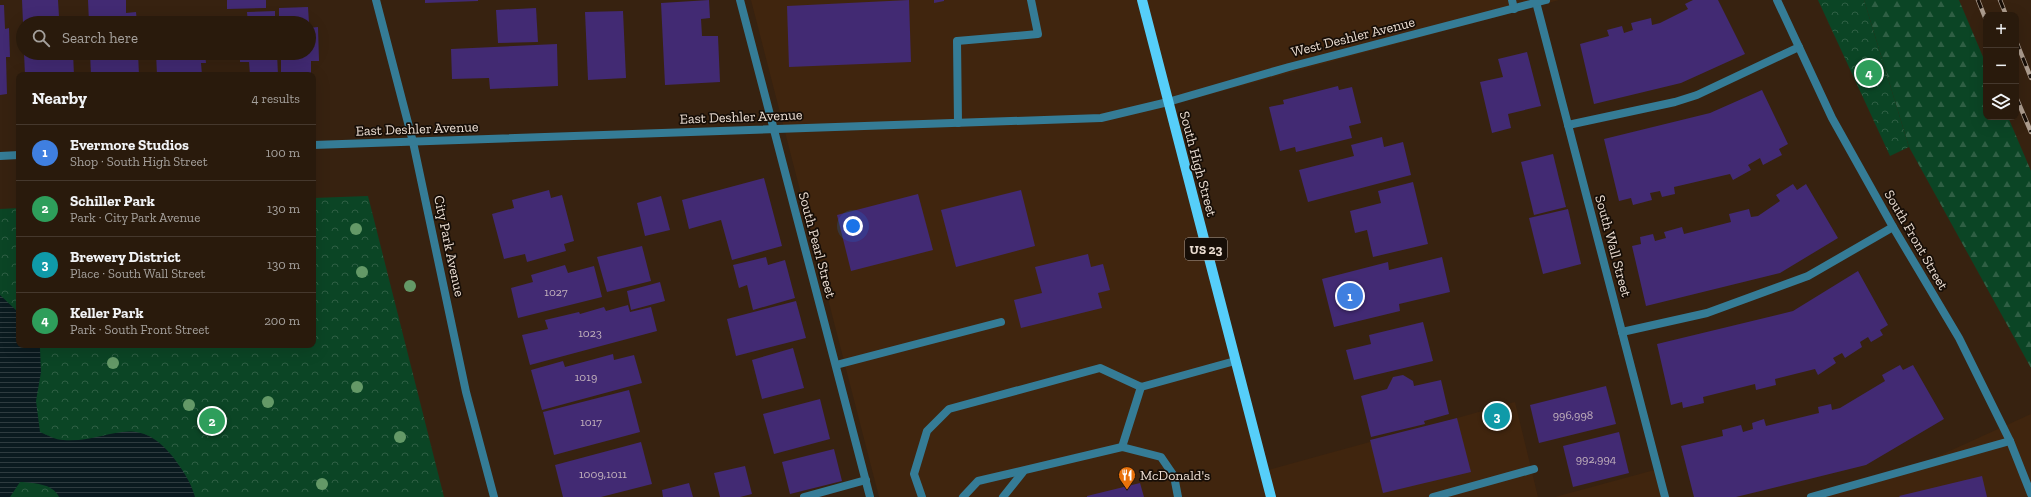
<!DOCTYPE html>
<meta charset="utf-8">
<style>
body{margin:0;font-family:"Zilla Slab",serif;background:#312315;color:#f1f3f6}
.controls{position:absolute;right:12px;top:12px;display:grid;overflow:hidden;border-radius:8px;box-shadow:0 4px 16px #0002}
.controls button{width:36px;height:36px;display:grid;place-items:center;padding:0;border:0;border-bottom:1px solid #45382d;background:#291a0c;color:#f1f3f6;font:20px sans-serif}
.you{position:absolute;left:853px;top:226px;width:14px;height:14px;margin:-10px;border:3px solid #fff;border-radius:50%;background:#1a73e8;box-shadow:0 0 0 6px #1a73e833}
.badge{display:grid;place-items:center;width:26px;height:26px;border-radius:50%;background:#5eceb8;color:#fff;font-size:13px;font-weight:700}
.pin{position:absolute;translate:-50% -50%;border:2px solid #fff;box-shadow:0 1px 4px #0006}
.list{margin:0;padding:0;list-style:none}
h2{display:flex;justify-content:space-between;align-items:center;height:52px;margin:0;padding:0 16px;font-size:17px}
h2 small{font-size:13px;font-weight:400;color:#a5a19d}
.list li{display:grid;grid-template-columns:26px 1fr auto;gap:12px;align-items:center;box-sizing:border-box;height:56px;padding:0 16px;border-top:1px solid #45382d}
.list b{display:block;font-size:15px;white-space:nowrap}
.list p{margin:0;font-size:13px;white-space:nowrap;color:#a5a19d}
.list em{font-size:13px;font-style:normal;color:#a5a19d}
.icon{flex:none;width:22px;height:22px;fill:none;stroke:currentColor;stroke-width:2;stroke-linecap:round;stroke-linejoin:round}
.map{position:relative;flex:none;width:2031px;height:497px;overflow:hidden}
.search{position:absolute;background:#291a0c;box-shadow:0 4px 16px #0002;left:16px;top:16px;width:300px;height:44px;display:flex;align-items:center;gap:10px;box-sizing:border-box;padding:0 14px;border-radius:22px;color:#a5a19d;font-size:15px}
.panel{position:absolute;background:#291a0c;box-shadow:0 4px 16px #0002;left:16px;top:72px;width:300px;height:276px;border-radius:8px}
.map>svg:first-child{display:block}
.built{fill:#40250e}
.forest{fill:url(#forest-firs)}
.park{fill:url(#park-crowns)}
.water{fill:url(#water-rules)}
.building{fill:#422a73}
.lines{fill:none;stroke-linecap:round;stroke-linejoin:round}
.service{stroke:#357c96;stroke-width:8}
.minor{stroke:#357c96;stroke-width:8}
.primary{stroke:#56cef9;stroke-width:10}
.rail-casing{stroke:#ad9d8f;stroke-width:4.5}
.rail{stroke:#170e07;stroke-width:3;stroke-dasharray:9;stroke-linecap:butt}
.tree{fill:#649967}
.labels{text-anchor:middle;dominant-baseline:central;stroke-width:3.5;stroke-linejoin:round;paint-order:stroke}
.number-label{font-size:12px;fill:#c2b1bb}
.shield{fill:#170e07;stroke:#aca096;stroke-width:1}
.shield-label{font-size:13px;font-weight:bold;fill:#ecded3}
.street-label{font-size:14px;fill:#ecded3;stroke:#170e07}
.poi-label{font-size:14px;fill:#ecded3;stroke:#170e07;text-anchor:start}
</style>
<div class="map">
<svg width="2031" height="497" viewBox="0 0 2031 497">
<defs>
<pattern id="forest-firs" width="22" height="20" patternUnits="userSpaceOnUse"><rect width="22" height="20" fill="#0b4525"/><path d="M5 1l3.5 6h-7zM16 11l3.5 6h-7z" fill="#2f5f44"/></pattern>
<pattern id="park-crowns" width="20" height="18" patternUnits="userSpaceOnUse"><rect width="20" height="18" fill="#0b4525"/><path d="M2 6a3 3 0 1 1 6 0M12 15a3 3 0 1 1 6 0" fill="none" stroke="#2f5f44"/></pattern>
<pattern id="water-rules" width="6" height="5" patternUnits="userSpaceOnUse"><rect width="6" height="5" fill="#0a1a1f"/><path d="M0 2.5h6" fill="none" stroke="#2e3b3f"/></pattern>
</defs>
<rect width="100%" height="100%" fill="#372210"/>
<g class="built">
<polygon points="751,0 1559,0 1175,104 1265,471 1515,402 1538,497 879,497"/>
<polygon points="2031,414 2031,497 1818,497 1888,479"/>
<polygon points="1658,469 1665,497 1555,497"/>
</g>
<polygon class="forest" points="1864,0 1959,0 1986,64 1986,117 2008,117 2031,171 2031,368 1909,147"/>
<g class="park">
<polygon points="1818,0 1864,0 1909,147 1890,156"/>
<polygon points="368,196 444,497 0,497 0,209 19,208 19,345 313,345 313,198"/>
</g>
<path class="water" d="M0,295L19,313V345H38L40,348L41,372L36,401L40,432C47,435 56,440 63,440C108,444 135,409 173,457C182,469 191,482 195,497H59C53,483 32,483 20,482L10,497H0Z"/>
<g class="building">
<polygon points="22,0 58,0 59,17 63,16 63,23 23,23"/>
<polygon points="88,0 126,0 126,13 136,12 137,23 89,23"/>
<polygon points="227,0 266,0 266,8 227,9"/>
<polygon points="425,0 478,0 478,1 425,3"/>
<polygon points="709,0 710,18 701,19 702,36 718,36 720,82 665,85 661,3"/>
<polygon points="909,0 911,62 789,67 787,6"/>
<polygon points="934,0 944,0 944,1 934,3"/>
<polygon points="1693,0 1718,0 1745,54 1681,83 1594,104 1580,44 1609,36 1607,30 1622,26 1624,33 1633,30 1631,23 1651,18 1652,25 1660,23 1688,9 1685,4"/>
<polygon points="0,5 4,5 5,29 9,28 10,57 6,57 7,94 0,95"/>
<polygon points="308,7 309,23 279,23 279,8"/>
<polygon points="536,8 538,42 498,43 496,10"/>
<polygon points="275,11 275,23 248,23 247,12"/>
<polygon points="623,11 626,78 588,80 585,12"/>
<polygon points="200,21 200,23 189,23 188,22"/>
<polygon points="318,27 319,61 311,61 311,75 281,75 281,53 309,53 309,28"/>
<polygon points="557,44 558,86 490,89 489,78 452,79 451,49"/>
<polygon points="1527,52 1541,106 1508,114 1511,128 1492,133 1480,82 1503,77 1498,59"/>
<polygon points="24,53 73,53 74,75 25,75"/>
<polygon points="90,53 138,53 139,75 91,75"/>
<polygon points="156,53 205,53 206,63 201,63 202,75 157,75"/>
<polygon points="240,53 277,53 278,75 250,75 249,62 240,62"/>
<polygon points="1338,86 1339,90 1352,87 1361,123 1349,126 1352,138 1296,152 1295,147 1280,151 1269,107 1284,104 1283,100"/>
<polygon points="1762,90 1788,144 1779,149 1782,155 1763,165 1760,158 1748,165 1751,170 1733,180 1730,174 1674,187 1675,194 1662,197 1660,191 1650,193 1652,200 1633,205 1631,198 1619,201 1604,139 1710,113"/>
<polygon points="1382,137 1384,147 1403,142 1411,175 1308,202 1299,170 1354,156 1351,145"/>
<polygon points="1553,154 1566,207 1534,215 1521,162"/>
<polygon points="764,178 782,246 732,260 721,220 689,229 682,200"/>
<polygon points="1413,182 1428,244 1373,257 1367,230 1355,233 1350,211 1381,203 1378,191"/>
<polygon points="1793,184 1797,190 1806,184 1838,238 1780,273 1646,306 1632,246 1641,244 1640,237 1653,234 1655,241 1666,238 1664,232 1682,227 1684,234 1731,222 1729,214 1749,209 1751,217 1758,216 1780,201 1776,195"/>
<polygon points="549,190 551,198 562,195 574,241 564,244 566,251 527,262 525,254 504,259 492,214 514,208 512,200"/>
<polygon points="1021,190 1035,246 956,267 941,210"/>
<polygon points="918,194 933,250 851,271 837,215"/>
<polygon points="661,196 670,230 645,236 637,203"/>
<polygon points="1568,209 1581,264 1543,274 1529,218"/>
<polygon points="642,246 651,281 607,292 597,257"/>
<polygon points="1088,254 1091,267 1103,264 1110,290 1098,293 1102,308 1021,328 1014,300 1042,293 1035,267"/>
<polygon points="766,257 768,265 785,260 795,298 753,310 747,285 739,288 733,265"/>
<polygon points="1442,257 1450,292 1399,304 1400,311 1334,327 1322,279 1388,262 1389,270"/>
<polygon points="565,265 568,273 594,266 602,297 518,318 511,288 533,282 531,275"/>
<polygon points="1858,271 1888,325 1880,330 1883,335 1871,342 1868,337 1860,342 1862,347 1845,358 1842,353 1833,358 1836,363 1818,375 1815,369 1775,379 1776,385 1756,390 1755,384 1703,397 1704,403 1683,408 1682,402 1671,405 1657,344 1793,311"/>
<polygon points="660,282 665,301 631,310 627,291"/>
<polygon points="796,301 806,338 736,356 727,319"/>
<polygon points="628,305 630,312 651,307 657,331 530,365 522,335 548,329 545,320 579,312 580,314 604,307 606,311"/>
<polygon points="1423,322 1433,361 1354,380 1346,350 1371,344 1369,335"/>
<polygon points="793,348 804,388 762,399 752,360"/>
<polygon points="613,354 614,360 634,355 642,383 542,410 531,370 563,361 565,367"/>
<polygon points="1900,365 1903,370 1913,365 1944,419 1866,465 1736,497 1694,497 1681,446 1723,436 1722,430 1741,425 1743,432 1753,429 1752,423 1764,419 1766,426 1819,413 1818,407 1831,404 1832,410 1840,408 1885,381 1882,375"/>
<polygon points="1403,375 1413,381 1414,386 1441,380 1449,414 1424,421 1425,424 1371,437 1361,396 1387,389 1393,377"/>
<polygon points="1606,386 1616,424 1539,443 1530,405"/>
<polygon points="629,390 640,432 554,455 543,412"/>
<polygon points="820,399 830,439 774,454 763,414"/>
<polygon points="1457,418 1471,472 1383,493 1370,440"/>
<polygon points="1619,432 1629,473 1573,487 1563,446"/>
<polygon points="641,442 652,484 601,497 563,497 555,465"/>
<polygon points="834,449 842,481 790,494 782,462"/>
<polygon points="745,466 752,494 740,497 720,497 714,473"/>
<polygon points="1982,476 1987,497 1900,497 1899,496"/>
<polygon points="689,483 693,497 663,497 662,490"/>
<polygon points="1140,483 1144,497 1087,497 1087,496"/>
</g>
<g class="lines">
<g class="service">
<polyline points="1512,0 1514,9"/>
<polyline points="958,123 957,41 1038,34 1031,0"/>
<polyline points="1568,125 1675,102 1697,95 1799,47"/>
<polyline points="1622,332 1707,313 1808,276 1893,227"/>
<polyline points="836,365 1001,322"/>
<polyline points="1122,447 1141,387"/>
<polyline points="804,497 866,480"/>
<polyline points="922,497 914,474 927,431 949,409 1100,368 1141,387 1235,361"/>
<polyline points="963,497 978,481 1122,447 1161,457 1174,476 1178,497"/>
<polyline points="1003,497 1023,472"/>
<polyline points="1433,497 1534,469"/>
<polyline points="1811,497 2010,441"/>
</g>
<g class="minor">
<polyline points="376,0 413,142 466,392 494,497"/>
<polyline points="740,0 870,497"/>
<polyline points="1777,0 1832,118 1893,227 1959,338 2010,441 2031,494"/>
<polyline points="1536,2 1665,497"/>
<polyline points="313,145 1101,118 1168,102 1289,67 1546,0"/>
<polyline points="0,156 19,155"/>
</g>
<polyline class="primary" points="1142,0 1271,497"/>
<g class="rail-casing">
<g id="rail">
<polyline points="1978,0 1986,20"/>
<polyline points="2000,0 2006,15"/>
<polyline points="2016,41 2031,78"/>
<polyline points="2016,97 2031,132"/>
</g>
</g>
<use href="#rail" class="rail"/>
</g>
<g class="tree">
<circle cx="356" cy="229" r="6"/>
<circle cx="362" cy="272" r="6"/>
<circle cx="410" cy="286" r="6"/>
<circle cx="113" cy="363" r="6"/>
<circle cx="357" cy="387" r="6"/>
<circle cx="268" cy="402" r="6"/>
<circle cx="189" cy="405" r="6"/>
<circle cx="400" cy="437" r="6"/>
<circle cx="322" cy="484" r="6"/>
</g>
<defs>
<g id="restaurant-pin" transform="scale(0.9)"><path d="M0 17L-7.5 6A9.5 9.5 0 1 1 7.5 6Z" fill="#e8710a" stroke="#170e07"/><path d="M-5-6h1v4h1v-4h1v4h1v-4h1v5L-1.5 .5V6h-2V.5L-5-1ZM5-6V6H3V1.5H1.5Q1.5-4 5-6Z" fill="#fff"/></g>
</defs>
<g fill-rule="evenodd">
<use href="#restaurant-pin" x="1127" y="475"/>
</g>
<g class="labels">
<g class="number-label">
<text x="556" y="292">1027</text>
<text x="590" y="333">1023</text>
<text x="586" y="377">1019</text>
<text x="1573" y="415">996,998</text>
<text x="591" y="422">1017</text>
<text x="1596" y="459">992,994</text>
<text x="603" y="474">1009,1011</text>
</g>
<rect class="shield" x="1185" y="238" width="42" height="22" rx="3"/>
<g class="shield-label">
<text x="1206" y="249">US 23</text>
</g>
<g class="street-label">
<text transform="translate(1353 37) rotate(-14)">West Deshler Avenue</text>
<text transform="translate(741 117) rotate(-2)">East Deshler Avenue</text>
<text transform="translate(417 129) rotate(-2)">East Deshler Avenue</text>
<text transform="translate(1198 164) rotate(75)">South High Street</text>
<text transform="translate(1916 240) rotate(60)">South Front Street</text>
<text transform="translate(817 245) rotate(75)">South Pearl Street</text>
<text transform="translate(449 246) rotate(78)">City Park Avenue</text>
<text transform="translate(1613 246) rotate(75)">South Wall Street</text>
</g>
<g class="poi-label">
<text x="1140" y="475">McDonald's</text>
</g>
</g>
</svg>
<div class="controls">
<button>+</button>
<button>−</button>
<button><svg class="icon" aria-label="layers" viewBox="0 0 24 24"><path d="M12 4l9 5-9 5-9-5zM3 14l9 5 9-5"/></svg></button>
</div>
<div class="you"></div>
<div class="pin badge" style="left:1350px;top:296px;background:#3f7fe0">1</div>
<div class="pin badge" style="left:212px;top:421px;background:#2e9e5b">2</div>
<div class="pin badge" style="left:1497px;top:416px;background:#0f9aa8">3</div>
<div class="pin badge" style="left:1869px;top:73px;background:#2e9e5b">4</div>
<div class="search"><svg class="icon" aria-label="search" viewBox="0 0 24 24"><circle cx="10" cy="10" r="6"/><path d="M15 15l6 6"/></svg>Search here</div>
<section class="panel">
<h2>Nearby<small>4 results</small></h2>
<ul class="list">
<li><span class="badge" style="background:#3f7fe0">1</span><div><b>Evermore Studios</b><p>Shop · South High Street</p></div><em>100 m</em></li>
<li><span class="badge" style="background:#2e9e5b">2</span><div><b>Schiller Park</b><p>Park · City Park Avenue</p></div><em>130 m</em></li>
<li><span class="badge" style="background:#0f9aa8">3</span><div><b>Brewery District</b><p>Place · South Wall Street</p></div><em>130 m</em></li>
<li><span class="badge" style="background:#2e9e5b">4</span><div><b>Keller Park</b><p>Park · South Front Street</p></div><em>200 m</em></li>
</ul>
</section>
</div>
